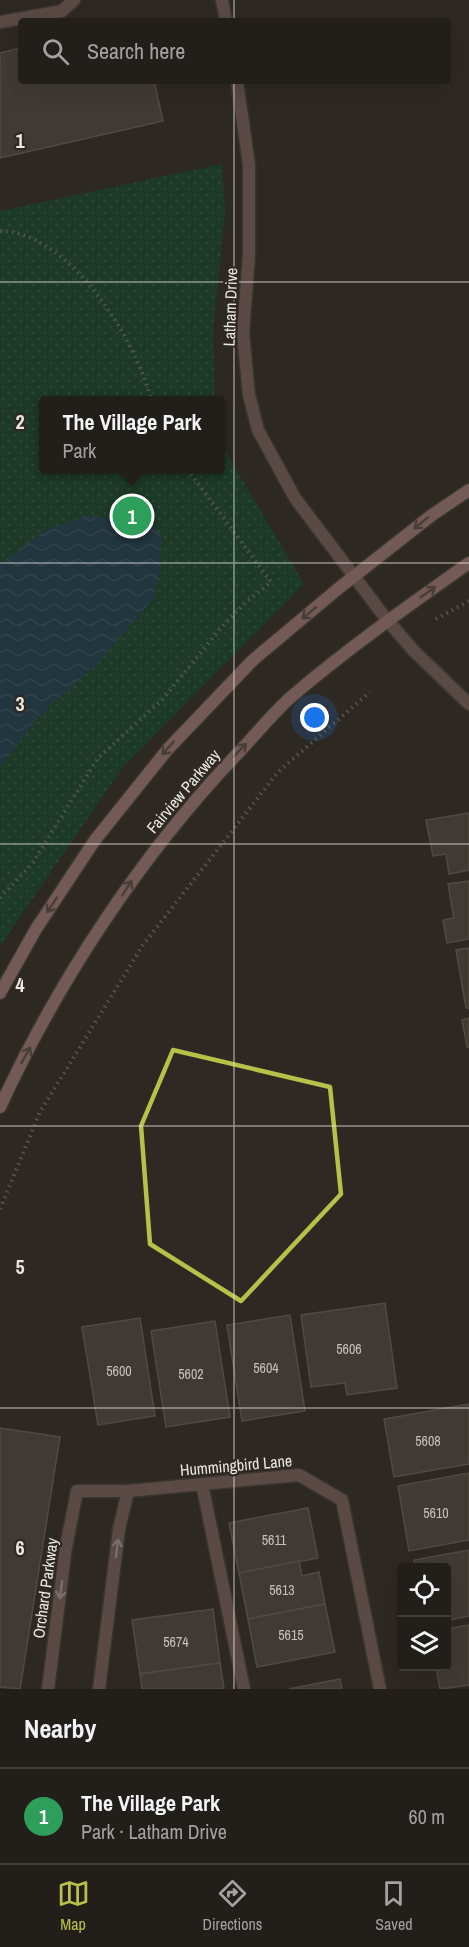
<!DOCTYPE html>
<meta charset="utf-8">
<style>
body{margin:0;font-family:"Archivo Narrow",sans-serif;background:#2a2723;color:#f1f3f6}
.controls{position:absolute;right:18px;bottom:18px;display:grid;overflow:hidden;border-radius:6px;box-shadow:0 6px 24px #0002}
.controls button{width:54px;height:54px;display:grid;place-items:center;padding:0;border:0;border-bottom:2px solid #3f3d39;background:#221f1a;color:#f1f3f6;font:30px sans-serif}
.you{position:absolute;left:315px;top:718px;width:21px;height:21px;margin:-15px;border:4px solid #fff;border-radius:50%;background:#1a73e8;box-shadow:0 0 0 9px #1a73e833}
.badge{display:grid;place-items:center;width:39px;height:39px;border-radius:50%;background:#b5c249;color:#fff;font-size:20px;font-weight:700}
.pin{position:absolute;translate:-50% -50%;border:3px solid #fff;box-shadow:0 2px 6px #0006}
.popup{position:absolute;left:39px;top:396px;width:186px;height:78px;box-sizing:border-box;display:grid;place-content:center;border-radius:6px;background:#221f1a;filter:drop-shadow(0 2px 4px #0005);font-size:20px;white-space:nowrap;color:#a2a2a2}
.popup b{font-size:22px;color:#f1f3f6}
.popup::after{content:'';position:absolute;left:50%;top:100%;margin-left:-12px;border:12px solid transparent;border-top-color:#221f1a}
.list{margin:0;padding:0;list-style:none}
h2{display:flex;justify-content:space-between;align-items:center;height:78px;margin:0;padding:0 24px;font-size:26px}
h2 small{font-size:20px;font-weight:400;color:#a2a2a2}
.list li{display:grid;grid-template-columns:39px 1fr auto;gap:18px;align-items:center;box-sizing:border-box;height:96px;padding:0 24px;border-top:2px solid #3f3d39}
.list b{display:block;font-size:22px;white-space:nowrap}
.list p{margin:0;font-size:20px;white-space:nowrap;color:#a2a2a2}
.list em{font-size:20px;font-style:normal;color:#a2a2a2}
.icon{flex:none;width:33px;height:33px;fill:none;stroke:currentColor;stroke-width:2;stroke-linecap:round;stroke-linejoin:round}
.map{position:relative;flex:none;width:469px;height:1689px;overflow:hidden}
.search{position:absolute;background:#221f1a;box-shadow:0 6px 24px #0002;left:18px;right:18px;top:18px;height:66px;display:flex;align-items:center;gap:15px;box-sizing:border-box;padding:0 21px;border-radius:6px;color:#a2a2a2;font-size:22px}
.sheet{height:174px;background:#221f1a}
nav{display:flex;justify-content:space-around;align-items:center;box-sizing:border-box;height:84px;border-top:2px solid #3f3d39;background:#221f1a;font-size:16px;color:#a2a2a2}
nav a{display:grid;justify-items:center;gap:3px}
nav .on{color:#b5c249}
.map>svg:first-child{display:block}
.park{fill:url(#park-dots)}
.water{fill:url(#water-waves)}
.building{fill:#544f47;stroke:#777169;stroke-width:1.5}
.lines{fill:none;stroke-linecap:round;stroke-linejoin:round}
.lane-casing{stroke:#48443d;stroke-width:15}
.street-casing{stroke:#48443d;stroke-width:15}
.secondary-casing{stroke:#48443d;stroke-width:15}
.path{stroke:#8b8781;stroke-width:4;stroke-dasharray:1.5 4.5;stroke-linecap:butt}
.lane{stroke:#906f6f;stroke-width:12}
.street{stroke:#906f6f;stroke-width:12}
.secondary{stroke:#c99595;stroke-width:12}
.oneway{stroke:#6c5450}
.oneway2{stroke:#cfc3c0}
.marked{fill:none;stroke:#b5c249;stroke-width:4.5;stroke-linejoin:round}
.grid{fill:none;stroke:#eae7e2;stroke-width:1.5;stroke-opacity:0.55}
.labels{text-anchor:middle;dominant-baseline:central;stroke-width:4.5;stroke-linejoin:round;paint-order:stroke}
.number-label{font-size:14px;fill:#c4c1bb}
.street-label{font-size:16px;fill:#eae7e2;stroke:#2e2922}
.grid-label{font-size:20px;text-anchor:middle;font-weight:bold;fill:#eae7e2;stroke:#2e2922;stroke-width:4.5;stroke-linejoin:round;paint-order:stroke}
</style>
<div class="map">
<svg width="469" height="1689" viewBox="0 0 469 1689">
<defs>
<pattern id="park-dots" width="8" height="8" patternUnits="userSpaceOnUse" patternTransform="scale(1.5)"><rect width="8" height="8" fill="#074f2d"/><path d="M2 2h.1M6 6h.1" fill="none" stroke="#2b684b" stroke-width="1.8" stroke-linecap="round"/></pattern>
<pattern id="water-waves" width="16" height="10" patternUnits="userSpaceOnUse" patternTransform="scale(1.5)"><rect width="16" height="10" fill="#164565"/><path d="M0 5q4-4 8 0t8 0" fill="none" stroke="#38607b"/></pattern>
</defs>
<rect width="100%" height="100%" fill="#2e2922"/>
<polygon class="park" points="222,164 225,214 213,330 215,400 44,400 44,470 220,470 221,431 224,449 304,584 123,767 0,946 0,211"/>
<polygon class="water" points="88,515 153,525 162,538 159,574 153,599 97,664 39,716 0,768 0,564 46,530"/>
<g class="building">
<polygon points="21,48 21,81 154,81 163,121 0,158 0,53"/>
<polygon points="469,813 469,870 449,874 446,854 433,856 426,820"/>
<polygon points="469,881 469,939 447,943 443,920 454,918 448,884"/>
<polygon points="469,948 469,1008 466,1008 456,950"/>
<polygon points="469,1018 469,1047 467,1047 462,1020"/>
<polygon points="385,1303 397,1388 347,1395 345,1383 311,1387 301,1315"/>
<polygon points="290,1315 305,1411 242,1421 227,1325"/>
<polygon points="140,1318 155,1416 98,1425 82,1327"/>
<polygon points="215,1321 230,1417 166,1427 151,1331"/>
<polygon points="469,1404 469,1464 394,1477 384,1419"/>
<polygon points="0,1428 60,1437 20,1689 0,1687"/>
<polygon points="469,1473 469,1540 409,1551 398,1486"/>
<polygon points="308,1508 318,1558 239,1573 229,1523"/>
<polygon points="469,1550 469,1616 446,1621 446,1568 415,1568 414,1560"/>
<polygon points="299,1561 302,1576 319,1572 325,1604 248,1619 239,1573"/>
<polygon points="325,1604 335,1652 257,1667 248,1619"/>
<polygon points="213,1609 220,1663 140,1674 132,1620"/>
<polygon points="469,1625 469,1685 440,1689 436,1666 446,1666 446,1629"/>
<polygon points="220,1663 224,1689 142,1689 140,1674"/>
<polygon points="340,1679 342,1689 289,1689"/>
</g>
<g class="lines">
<g class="lane-casing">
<g id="lane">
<polyline points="0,22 62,11 74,0"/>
<polyline points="202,1484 244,1689"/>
</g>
</g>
<g class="street-casing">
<g id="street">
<polyline points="222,0 226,21"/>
<polyline points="237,81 249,165 249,255 243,333 249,395 258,430 295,498 387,620 414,651 469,704"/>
<polyline points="48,1689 66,1547 77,1491 128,1491 299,1475 342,1500 380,1689"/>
<polyline points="99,1689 119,1529 128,1491"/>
</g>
</g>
<g class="secondary-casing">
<g id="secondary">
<polyline points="0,993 36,929 95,840 167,750 253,660 339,588 432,515 469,490"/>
<path d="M0,1107C59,979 143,852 241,750C257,733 273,713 291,697C347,649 408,606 469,563"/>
</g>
</g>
<g class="path">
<path d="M0,231C69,231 137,341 151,400"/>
<polyline points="436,619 469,601"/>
<polyline points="0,898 32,864 98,758 162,700 220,629 244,604 271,582 188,470"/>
<polyline points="0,1209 40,1112 143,945 278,772 370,692"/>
</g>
<use href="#lane" class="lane"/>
<use href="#street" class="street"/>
<use href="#secondary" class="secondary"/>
</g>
<defs><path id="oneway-shaft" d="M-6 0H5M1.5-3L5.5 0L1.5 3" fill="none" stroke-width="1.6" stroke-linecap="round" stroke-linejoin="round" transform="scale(1.5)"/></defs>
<g class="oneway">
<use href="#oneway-shaft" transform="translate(421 523) rotate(141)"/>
<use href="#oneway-shaft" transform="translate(428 592) rotate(-35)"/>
<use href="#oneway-shaft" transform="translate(309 613) rotate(140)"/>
<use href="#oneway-shaft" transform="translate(168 748) rotate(132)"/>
<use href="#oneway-shaft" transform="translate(240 750) rotate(-46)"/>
<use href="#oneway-shaft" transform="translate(127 888) rotate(-57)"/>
<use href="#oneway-shaft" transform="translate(52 905) rotate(123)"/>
<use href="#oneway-shaft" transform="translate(26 1055) rotate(-60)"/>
</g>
<g class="oneway2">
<use href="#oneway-shaft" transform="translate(117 1548) rotate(-83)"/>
<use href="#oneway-shaft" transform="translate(61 1590) rotate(97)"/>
</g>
<path d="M0 0H469V1689H0ZM173,1050L330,1087L341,1194L241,1301L150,1244L141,1126Z" fill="#2e2922" fill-opacity=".55" fill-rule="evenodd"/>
<path class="marked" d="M173,1050L330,1087L341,1194L241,1301L150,1244L141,1126Z"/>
<path class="grid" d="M234,0V21M234,81V1689M0,282H469M0,563H469M0,844H469M0,1126H469M0,1408H469"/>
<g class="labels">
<g class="number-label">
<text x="349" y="1349">5606</text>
<text x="266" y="1368">5604</text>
<text x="119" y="1371">5600</text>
<text x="191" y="1374">5602</text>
<text x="428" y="1441">5608</text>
<text x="436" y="1513">5610</text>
<text x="274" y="1540">5611</text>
<text x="282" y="1590">5613</text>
<text x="291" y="1635">5615</text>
<text x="176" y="1642">5674</text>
</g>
<g class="street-label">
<text transform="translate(230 307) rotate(-88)">Latham Drive</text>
<text transform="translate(183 791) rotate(-50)">Fairview Parkway</text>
<text transform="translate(236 1465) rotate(-5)">Hummingbird Lane</text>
<text transform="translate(45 1588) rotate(-82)">Orchard Parkway</text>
</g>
</g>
<g class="grid-label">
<text x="20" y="148">1</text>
<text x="20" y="429">2</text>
<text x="20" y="711">3</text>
<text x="20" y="992">4</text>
<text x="20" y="1274">5</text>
<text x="20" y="1555">6</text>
</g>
</svg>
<div class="controls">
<button><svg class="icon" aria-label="locate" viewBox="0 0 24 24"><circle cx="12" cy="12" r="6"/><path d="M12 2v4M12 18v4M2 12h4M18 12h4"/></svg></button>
<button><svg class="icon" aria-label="layers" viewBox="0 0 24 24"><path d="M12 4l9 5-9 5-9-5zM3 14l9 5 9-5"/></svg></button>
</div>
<div class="you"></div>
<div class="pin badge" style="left:132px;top:516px;background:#2e9e5b">1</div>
<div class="popup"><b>The Village Park</b>Park</div>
<div class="search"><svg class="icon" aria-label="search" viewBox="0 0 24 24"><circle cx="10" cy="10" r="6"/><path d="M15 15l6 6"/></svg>Search here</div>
</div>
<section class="sheet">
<h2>Nearby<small></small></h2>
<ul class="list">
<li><span class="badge" style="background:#2e9e5b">1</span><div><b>The Village Park</b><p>Park · Latham Drive</p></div><em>60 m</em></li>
</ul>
</section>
<nav>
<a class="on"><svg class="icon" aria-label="map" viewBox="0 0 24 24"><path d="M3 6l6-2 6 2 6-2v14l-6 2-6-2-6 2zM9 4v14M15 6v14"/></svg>Map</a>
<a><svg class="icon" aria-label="directions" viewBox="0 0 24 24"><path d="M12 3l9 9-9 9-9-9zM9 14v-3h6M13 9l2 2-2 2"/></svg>Directions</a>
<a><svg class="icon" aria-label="saved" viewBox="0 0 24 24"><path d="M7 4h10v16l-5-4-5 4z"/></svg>Saved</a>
</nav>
